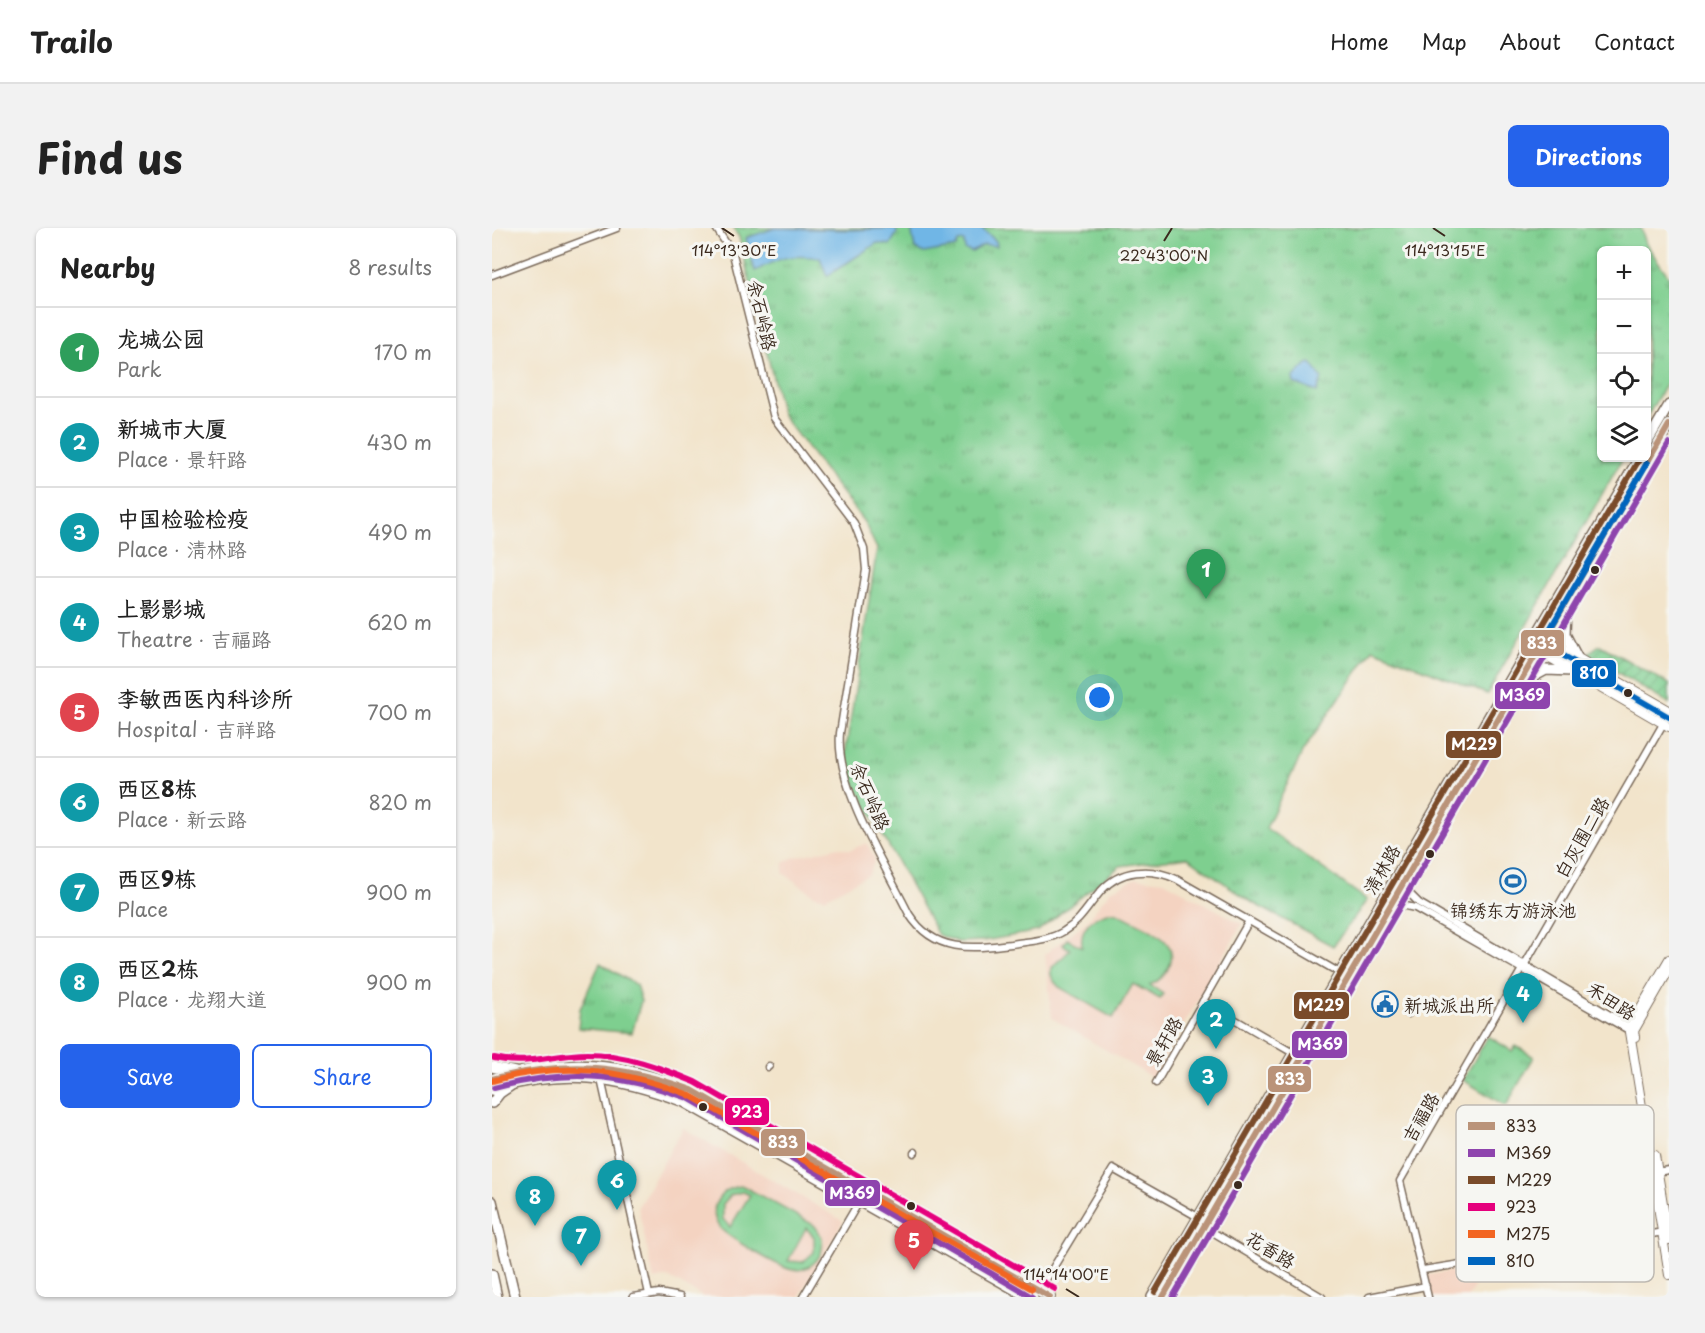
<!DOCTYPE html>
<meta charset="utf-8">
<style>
body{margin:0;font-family:"Playpen Sans","LXGW WenKai TC",sans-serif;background:#f2f2f2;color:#222}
.controls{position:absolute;right:18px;top:18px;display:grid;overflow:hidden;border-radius:9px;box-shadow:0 2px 4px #0004}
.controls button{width:54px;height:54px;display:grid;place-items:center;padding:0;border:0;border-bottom:2px solid #e0e0e0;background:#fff;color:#222;font:30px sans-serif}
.you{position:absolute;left:608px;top:470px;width:21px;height:21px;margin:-15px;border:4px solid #fff;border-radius:50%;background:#1a73e8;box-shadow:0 0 0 9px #1a73e833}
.badge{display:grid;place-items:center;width:39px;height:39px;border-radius:50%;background:#2563eb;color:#fff;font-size:20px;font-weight:700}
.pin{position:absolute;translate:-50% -50px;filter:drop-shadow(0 2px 3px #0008)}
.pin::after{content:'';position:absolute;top:32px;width:21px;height:18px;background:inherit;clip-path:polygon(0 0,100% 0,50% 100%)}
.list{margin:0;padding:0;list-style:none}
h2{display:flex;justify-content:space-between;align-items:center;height:78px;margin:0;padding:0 24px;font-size:26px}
h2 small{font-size:20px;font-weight:400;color:#767676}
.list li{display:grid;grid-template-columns:39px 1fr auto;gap:18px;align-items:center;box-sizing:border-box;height:90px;padding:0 24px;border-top:2px solid #e0e0e0}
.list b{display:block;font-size:22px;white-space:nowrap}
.list p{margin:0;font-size:20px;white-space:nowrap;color:#767676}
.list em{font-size:20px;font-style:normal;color:#767676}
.actions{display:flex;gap:12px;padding:18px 24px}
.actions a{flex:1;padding:14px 0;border:2px solid #2563eb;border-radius:9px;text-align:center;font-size:21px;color:#2563eb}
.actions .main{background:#2563eb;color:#fff}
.icon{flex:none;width:33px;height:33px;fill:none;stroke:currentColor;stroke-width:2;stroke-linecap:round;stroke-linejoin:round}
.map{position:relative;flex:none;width:1177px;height:1069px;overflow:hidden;border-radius:9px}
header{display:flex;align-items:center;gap:36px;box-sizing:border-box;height:84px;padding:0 30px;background:#fff;border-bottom:2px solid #e0e0e0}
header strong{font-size:28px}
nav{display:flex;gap:33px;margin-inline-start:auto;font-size:21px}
.intro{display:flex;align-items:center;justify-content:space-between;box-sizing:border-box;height:144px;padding:0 36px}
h1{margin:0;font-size:42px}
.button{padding:15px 27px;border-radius:9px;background:#2563eb;color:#fff;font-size:21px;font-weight:700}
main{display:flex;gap:36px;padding:0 36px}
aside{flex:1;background:#fff;border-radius:9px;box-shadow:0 2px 4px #0004}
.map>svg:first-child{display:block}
.built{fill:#f4d3c1}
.grass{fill:#7ecf8f;stroke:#5c7c56;stroke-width:1.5;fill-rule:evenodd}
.park{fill:url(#park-tufts);stroke:#5c7c56;stroke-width:1.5}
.garden{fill:url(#garden-furrows);stroke:#5c7c56;stroke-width:1.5}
.water{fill:#6fb6e6;stroke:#557082;stroke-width:1.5}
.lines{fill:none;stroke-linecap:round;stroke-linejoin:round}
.minor-casing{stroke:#7b6b5b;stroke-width:9}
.tertiary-casing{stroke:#7b6b5b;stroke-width:10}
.secondary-casing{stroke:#7b6b5b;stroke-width:12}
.primary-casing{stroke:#7b6b5b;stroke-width:12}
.minor{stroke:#fff;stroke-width:6}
.tertiary{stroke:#fff;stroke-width:8}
.secondary{stroke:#fff;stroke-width:9}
.primary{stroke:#fff;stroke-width:9}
.bus-1-casing{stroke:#f6f6f2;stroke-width:10}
.bus-2-casing{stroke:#f6f6f2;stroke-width:10}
.bus-3-casing{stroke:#f6f6f2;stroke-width:10}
.bus-4-casing{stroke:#f6f6f2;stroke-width:10}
.bus-5-casing{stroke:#f6f6f2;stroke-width:10}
.bus-6-casing{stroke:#f6f6f2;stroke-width:10}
.bus-1{stroke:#ba9379;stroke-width:6}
.bus-2{stroke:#8e44ad;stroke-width:6}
.bus-3{stroke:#7a4b2a;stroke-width:6}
.bus-4{stroke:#e5007d;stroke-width:6}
.bus-5{stroke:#f26522;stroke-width:6}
.bus-6{stroke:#0065bd;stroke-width:6}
.ticks{fill:none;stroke:#3b2a1e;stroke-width:2}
.bus-dot{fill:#3b2a1e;stroke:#f6f6f2;stroke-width:2}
.labels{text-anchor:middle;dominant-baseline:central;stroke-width:6;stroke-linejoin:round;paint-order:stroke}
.street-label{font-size:18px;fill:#3b2a1e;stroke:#f6f6f2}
.poi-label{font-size:18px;fill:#3b2a1e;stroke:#f6f6f2}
.key{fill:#f6f6f2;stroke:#beb9b2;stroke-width:1.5}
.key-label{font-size:16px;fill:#3b2a1e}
.ticks-label{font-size:15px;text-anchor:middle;fill:#3b2a1e;stroke:#f6f6f2;stroke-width:6;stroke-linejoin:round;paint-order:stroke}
.line-badge{stroke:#f6f6f2;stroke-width:2}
.badge-label{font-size:16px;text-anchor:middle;font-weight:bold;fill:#fff}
</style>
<header>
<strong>Trailo</strong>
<nav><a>Home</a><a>Map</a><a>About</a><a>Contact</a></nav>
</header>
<div class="intro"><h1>Find us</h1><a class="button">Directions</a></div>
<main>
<aside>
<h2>Nearby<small>8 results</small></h2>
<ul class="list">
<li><span class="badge" style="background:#2e9e5b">1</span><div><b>龙城公园</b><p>Park</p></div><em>170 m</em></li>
<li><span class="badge" style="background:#0f9aa8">2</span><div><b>新城市大厦</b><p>Place · 景轩路</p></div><em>430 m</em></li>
<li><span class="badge" style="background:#0f9aa8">3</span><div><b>中国检验检疫</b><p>Place · 清林路</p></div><em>490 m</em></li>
<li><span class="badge" style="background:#0f9aa8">4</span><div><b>上影影城</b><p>Theatre · 吉福路</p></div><em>620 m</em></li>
<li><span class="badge" style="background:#e0444e">5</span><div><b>李敏西医内科诊所</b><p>Hospital · 吉祥路</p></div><em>700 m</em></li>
<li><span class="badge" style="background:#0f9aa8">6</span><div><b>西区8栋</b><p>Place · 新云路</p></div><em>820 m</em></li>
<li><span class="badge" style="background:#0f9aa8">7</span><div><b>西区9栋</b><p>Place</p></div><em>900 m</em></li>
<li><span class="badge" style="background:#0f9aa8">8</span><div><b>西区2栋</b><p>Place · 龙翔大道</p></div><em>900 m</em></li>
</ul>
<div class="actions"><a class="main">Save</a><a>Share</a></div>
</aside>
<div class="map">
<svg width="1177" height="1069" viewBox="0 0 1177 1069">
<defs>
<pattern id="park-tufts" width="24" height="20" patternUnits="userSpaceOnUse" patternTransform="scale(1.5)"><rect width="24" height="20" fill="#7ecf8f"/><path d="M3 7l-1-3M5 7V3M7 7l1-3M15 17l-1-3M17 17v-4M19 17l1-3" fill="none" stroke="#68a874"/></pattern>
<pattern id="garden-furrows" width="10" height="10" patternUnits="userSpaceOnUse" patternTransform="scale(1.5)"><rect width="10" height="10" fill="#7ecf8f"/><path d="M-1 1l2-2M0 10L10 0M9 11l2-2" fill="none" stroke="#68a874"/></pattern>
</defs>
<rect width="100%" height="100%" fill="#f6f6f2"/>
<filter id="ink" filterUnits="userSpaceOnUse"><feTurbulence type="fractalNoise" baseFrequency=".0167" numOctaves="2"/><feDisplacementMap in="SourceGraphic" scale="12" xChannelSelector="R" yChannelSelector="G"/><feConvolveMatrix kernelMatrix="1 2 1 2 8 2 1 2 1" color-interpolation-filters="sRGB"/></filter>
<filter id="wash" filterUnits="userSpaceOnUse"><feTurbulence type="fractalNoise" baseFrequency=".008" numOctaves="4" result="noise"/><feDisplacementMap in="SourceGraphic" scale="24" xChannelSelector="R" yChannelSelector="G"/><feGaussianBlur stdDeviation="1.35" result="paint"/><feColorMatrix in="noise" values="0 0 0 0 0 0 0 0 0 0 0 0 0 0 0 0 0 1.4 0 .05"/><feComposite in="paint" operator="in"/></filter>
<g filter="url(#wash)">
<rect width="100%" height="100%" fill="#f2e4cb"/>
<g class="built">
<polygon points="375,615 383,631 377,646 333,670 322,667 291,645 292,635 300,630 347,619 358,622"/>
<polygon points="644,650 672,653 750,696 661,850 560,790 553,726 593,695 619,662"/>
<polygon points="191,900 351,993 307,1069 211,1069 176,1049 162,1052 146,979"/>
<polygon points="994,1038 976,1069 939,1069 936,1047"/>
</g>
<g class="grass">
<path d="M619,684L625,685C640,693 659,700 671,711C689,727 675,750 658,757L671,766L668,771L641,756L621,790L567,759C546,738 570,735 578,721L571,717L575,711L590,719C587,699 600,688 619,684Z"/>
<path d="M251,958L322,997C330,1006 333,1017 328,1027C323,1037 312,1043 301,1042C288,1040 237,1010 228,1000C213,981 229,958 251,958ZM250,964L258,967L238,999L231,991V976L239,967ZM314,1000L322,1009V1024L311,1034L296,1033Z"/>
</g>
<g class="park">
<polygon points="241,0 1149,0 1154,16 1177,49 1177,150 1155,189 1154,22 1110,22 1110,230 1131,230 995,466 881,421 811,523 774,600 875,672 841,718 761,675 695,629 628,638 546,703 492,713 466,714 446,707 358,548 353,527 385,321 372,294 290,187 247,9"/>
<polygon points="108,735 144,757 149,773 140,805 86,800 88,781"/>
<polygon points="996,808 1020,823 1024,818 1042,829 1014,878 971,852"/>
</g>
<polygon class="garden" points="1108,417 1177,456 1177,476 1095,426"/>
<g class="water">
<path d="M283,0L360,2L404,0L405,5L398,17L385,15L335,48L328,30C296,26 291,29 263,43L254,10Z"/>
<polygon points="419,0 489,0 504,13 505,18 492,17 480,24 473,22 472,13 466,14 464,19 432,25 423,21"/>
<polygon points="819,135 830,150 825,164 802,155 801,150 815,136"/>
</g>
</g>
<g filter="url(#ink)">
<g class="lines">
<g class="minor-casing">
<g id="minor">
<path d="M224,0L241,26L282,190L362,295L372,321L374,342L348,505C343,559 393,637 417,686C442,725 479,721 519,716C537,713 556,713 572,703C589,693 596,678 609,663C628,641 659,639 684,651L848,745"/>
<polyline points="0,47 125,0"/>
<polyline points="914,652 917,665 927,675 1140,800"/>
<polyline points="897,681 909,677 923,680 1140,804"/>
<polyline points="711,773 801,825"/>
<polyline points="914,785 916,786"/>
<polyline points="276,839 277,838"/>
<polyline points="109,851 157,1066"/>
<polyline points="664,855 757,693"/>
<polyline points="422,925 423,924"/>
<polyline points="1164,944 1177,942"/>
<polyline points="712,999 830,1069"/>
<polyline points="931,1042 1172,1004"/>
<polyline points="547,1063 621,941 706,989"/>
<polyline points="141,1069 167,1065 188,1069"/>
<polyline points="311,1069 368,972"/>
<polyline points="877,1069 934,1058"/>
<polyline points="936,1069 908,953 1171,496"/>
</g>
</g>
<g class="tertiary-casing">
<g id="tertiary">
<polyline points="1048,411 1053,411 1177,482"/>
<polyline points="1044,420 1046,423 1177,499"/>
<polyline points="1177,731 1138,798 1138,804 1177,1047"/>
<polyline points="1143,809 1142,803 1177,742"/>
<polyline points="1163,927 1177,1012"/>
</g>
</g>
<g class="secondary-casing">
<g id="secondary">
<polyline points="1154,216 1177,177"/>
<polyline points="1074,380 1073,406 1085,429"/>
<polyline points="1030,455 1054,442 1080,443"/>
<path d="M0,851C75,829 128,834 200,862L558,1069"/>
<path d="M0,862C70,840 125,848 192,874L536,1069"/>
<polyline points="660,1069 1147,230"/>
<polyline points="671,1069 1177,197"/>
</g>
</g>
<g class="primary-casing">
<g id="primary">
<polyline points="0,839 23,844"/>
<polyline points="0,875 8,865 24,854"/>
<polyline points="0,973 23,1069"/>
<polyline points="0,1046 5,1069"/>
</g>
</g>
<use href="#minor" class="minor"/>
<use href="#tertiary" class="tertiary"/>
<use href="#secondary" class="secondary"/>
<use href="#primary" class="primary"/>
<g class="bus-1-casing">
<g id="bus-1">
<path d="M0,851C74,832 128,836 200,862L558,1069"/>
<polyline points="671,1069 1177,197"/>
</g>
</g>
<g class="bus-2-casing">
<g id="bus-2">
<path d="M2,860C74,841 126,845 196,870L540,1069"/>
<polyline points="681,1069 1177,215"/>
</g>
</g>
<g class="bus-3-casing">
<polyline id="bus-3" points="663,1064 1148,230"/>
</g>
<g class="bus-4-casing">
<path id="bus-4" d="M2,830C37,838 61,826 95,826C132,826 169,840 203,854L563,1061"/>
</g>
<g class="bus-5-casing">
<path id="bus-5" d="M0,853C72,833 126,841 195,866L540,1061"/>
</g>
<g class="bus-6-casing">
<polyline id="bus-6" points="1155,235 1051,413 1053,417 1177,489"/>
</g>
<use href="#bus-1" class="bus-1"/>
<use href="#bus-2" class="bus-2"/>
<use href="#bus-3" class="bus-3"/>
<use href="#bus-4" class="bus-4"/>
<use href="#bus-5" class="bus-5"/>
<use href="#bus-6" class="bus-6"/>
</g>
</g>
<path class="ticks" d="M230,0L242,8M941,0L953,8M672,13L680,0M574,1061L587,1069"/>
<defs>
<g id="stadium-ring" transform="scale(1.35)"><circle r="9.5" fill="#f6f6f2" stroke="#1f6fb2" stroke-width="1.5"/><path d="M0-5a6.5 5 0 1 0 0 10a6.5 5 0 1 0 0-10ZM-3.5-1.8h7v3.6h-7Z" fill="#1f6fb2"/></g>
<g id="civic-ring" transform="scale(1.35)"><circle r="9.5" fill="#f6f6f2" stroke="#1f6fb2" stroke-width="1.5"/><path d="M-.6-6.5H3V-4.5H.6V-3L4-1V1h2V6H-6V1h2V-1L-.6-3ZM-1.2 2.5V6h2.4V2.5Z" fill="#1f6fb2"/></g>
</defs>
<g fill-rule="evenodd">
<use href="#stadium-ring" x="1021" y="653"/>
<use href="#civic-ring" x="893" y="776"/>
</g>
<g class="bus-dot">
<circle cx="1103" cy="342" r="5"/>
<circle cx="1136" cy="465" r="5"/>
<circle cx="938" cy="626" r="5"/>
<circle cx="211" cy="879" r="5"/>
<circle cx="746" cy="957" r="5"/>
<circle cx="419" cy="978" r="5"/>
</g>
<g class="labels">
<g class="street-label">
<text transform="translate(271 87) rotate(77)">余石岭路</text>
<text transform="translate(379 568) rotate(67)">余石岭路</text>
<text transform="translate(1089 609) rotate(-60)">白灰围二路</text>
<text transform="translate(889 641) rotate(-60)">清林路</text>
<text transform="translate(1120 772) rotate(33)">禾田路</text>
<text transform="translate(671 813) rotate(-60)">景轩路</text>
<text transform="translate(928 889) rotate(-60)">吉福路</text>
<text transform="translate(779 1021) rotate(31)">花香路</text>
</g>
<g class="poi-label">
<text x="1021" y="681">锦绣东方游泳池</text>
<text x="912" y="776" text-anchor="start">新城派出所</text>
</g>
</g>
<rect x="964" y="877" width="198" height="177" rx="9" class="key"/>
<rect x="976" y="894" width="27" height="8" fill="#ba9379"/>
<rect x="976" y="921" width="27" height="8" fill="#8e44ad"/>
<rect x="976" y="948" width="27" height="8" fill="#7a4b2a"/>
<rect x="976" y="975" width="27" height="8" fill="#e5007d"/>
<rect x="976" y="1002" width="27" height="8" fill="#f26522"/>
<rect x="976" y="1029" width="27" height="8" fill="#0065bd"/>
<g class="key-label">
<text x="1014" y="904">833</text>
<text x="1014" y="931">M369</text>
<text x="1014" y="958">M229</text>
<text x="1014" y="985">923</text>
<text x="1014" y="1012">M275</text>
<text x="1014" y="1039">810</text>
</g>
<g class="ticks-label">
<text x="242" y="28">114°13'30"E</text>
<text x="953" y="28">114°13'15"E</text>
<text x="672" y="33">22°43'00"N</text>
<text x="574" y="1052">114°14'00"E</text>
</g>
<g class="line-badge">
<rect x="1028" y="401" width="45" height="28" rx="6" fill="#ba9379"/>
<rect x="1079" y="431" width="46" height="29" rx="6" fill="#0065bd"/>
<rect x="1002" y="453" width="57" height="29" rx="6" fill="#8e44ad"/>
<rect x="953" y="502" width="57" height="29" rx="6" fill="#7a4b2a"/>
<rect x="801" y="763" width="57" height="29" rx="6" fill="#7a4b2a"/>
<rect x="799" y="802" width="57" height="29" rx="6" fill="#8e44ad"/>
<rect x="775" y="837" width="45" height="28" rx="6" fill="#ba9379"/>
<rect x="232" y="869" width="46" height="29" rx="6" fill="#e5007d"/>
<rect x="268" y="900" width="46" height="29" rx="6" fill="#ba9379"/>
<rect x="332" y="951" width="57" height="28" rx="6" fill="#8e44ad"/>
</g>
<g class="badge-label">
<text x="1050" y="421">833</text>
<text x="1102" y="451">810</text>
<text x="1030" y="473">M369</text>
<text x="982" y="522">M229</text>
<text x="829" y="783">M229</text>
<text x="828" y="822">M369</text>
<text x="798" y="857">833</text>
<text x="255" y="890">923</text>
<text x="291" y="920">833</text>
<text x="360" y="971">M369</text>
</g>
</svg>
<div class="controls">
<button>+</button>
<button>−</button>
<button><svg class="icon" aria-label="locate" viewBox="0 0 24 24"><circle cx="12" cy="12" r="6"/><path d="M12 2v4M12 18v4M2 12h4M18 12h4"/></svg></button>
<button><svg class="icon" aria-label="layers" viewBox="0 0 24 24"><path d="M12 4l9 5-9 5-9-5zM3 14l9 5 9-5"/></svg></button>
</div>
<div class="you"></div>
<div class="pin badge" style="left:714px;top:371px;background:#2e9e5b">1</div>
<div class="pin badge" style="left:724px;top:821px;background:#0f9aa8">2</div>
<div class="pin badge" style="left:716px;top:878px;background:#0f9aa8">3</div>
<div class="pin badge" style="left:1031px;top:795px;background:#0f9aa8">4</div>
<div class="pin badge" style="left:422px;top:1042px;background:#e0444e">5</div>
<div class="pin badge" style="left:125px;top:982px;background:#0f9aa8">6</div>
<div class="pin badge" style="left:89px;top:1038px;background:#0f9aa8">7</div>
<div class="pin badge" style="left:43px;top:998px;background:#0f9aa8">8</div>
</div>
</main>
